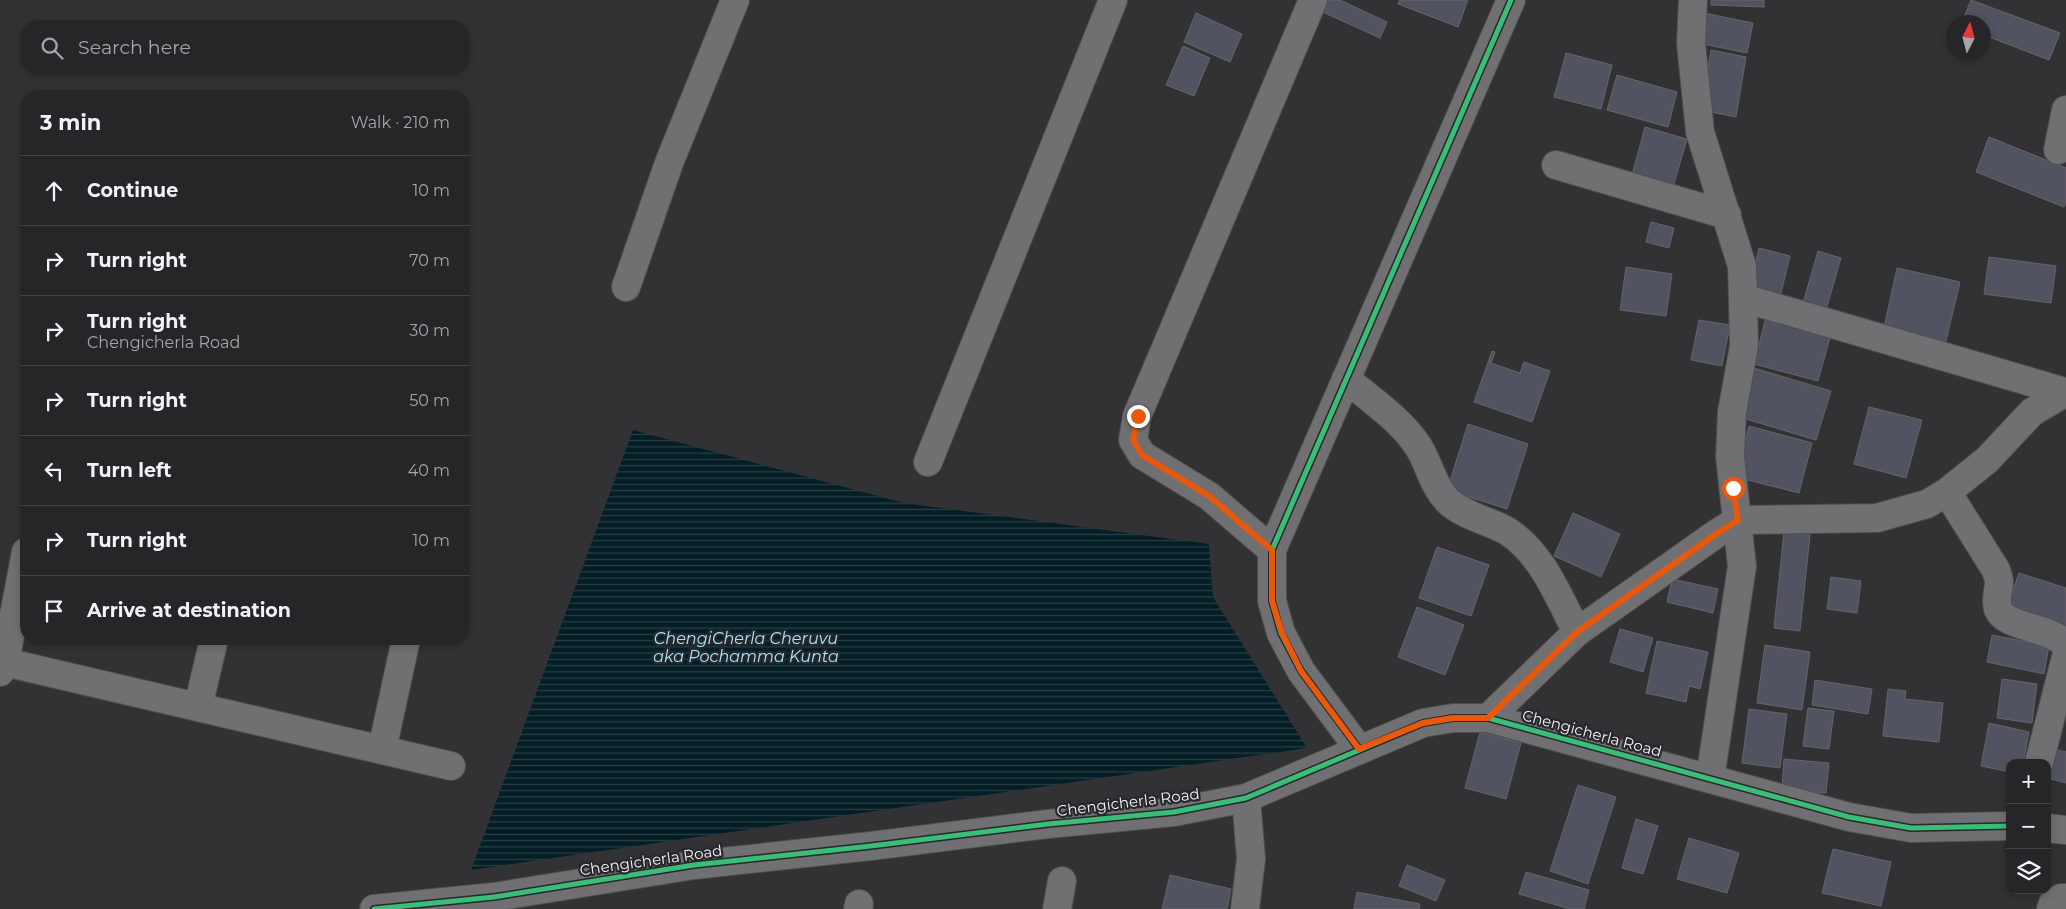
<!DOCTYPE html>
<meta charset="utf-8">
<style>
body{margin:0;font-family:Montserrat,sans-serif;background:#323234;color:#f1f3f6}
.controls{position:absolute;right:15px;bottom:15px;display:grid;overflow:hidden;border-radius:10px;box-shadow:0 2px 8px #0003}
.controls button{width:45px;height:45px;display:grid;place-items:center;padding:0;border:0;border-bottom:1px solid #424345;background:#262628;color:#f1f3f6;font:25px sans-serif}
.compass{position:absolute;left:1946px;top:15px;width:45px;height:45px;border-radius:50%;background:#262628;box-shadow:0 2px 8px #0003;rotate:6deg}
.stop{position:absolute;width:15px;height:15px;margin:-11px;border:4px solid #ea580c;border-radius:50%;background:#fff}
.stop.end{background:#ea580c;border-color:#fff;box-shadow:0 1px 5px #0008}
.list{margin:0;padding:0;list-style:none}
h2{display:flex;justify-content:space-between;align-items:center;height:65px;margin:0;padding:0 20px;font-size:21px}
h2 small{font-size:16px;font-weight:400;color:#a4a5a8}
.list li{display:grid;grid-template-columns:32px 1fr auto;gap:15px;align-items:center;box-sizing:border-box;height:70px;padding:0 20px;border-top:1px solid #424345}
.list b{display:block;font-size:19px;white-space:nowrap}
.list p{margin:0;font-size:16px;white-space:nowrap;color:#a4a5a8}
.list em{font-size:16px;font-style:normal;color:#a4a5a8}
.icon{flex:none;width:28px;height:28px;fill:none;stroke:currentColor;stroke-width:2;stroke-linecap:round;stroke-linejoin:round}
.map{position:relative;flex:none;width:2066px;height:909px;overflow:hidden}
.search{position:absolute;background:#262628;box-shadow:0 2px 8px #0003;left:20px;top:20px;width:450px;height:55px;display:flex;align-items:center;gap:12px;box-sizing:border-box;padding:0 18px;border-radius:20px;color:#a4a5a8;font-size:19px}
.panel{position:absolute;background:#262628;box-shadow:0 2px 8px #0003;left:20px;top:90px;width:450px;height:555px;border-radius:20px}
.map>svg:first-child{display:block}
.water{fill:url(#water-rules)}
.building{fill:#525360;stroke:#656668}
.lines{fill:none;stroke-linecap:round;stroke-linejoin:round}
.minor-casing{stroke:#4e4e50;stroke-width:30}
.minor{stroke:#707072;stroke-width:28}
.cycleway-casing{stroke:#27272c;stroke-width:8}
.cycleway{stroke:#3abd76;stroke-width:5}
.route{stroke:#ea580c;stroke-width:6}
.labels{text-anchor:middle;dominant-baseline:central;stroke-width:4.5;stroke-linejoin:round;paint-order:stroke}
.street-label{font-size:15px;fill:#f2f2f5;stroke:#27272c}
.water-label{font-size:16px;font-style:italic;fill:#a2e6fe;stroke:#27272c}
</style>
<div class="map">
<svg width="2066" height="909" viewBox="0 0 2066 909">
<defs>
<pattern id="water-rules" width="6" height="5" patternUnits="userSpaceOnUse" patternTransform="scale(1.25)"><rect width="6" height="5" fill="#041e26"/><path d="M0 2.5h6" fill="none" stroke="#293f46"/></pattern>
</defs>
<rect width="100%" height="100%" fill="#323235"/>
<polygon class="water" points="633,430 904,503 1209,544 1213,597 1307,748 471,870"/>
<g class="building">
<polygon points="1320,0 1340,0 1387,22 1380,38 1316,9"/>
<polygon points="1400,0 1468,0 1458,27 1398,4"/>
<polygon points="1711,0 1764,0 1764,7 1711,5"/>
<polygon points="1971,0 2060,33 2049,60 1984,35 1984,22 1962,22"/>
<polygon points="1196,13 1242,34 1230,62 1184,42"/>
<polygon points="1704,13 1753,23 1747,53 1698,43"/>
<polygon points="1183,46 1210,58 1194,96 1166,85"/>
<polygon points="1711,50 1746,57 1736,117 1701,110"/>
<polygon points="1566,53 1612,65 1601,109 1554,97"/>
<polygon points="1617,75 1677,92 1668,127 1607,110"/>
<polygon points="1645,127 1687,139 1673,187 1632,175"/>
<polygon points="1989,137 2066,168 2066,201 2064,207 1976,172"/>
<polygon points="1651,222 1674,228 1669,248 1646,242"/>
<polygon points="1759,248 1790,256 1780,297 1749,289"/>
<polygon points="1818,251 1841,258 1826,310 1803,303"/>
<polygon points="1989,257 2056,266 2051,303 1984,294"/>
<polygon points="1626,267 1672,274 1666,316 1620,310"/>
<polygon points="1897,268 1960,282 1945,345 1883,332"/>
<polygon points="1766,317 1831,334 1818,381 1754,364"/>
<polygon points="1699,320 1730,325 1722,366 1691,360"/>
<polygon points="1492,351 1495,352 1491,363 1520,373 1524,362 1550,371 1532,422 1474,402"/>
<polygon points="1754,368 1831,391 1816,440 1739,417"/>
<polygon points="1869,407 1922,420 1906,478 1854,464"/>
<polygon points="1468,424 1528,444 1507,509 1447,490"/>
<polygon points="1749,426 1812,443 1799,493 1736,477"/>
<polygon points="1573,513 1620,534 1601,577 1554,556"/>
<polygon points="1785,522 1811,525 1800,631 1774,628"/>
<polygon points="1437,547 1489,565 1471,616 1419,598"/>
<polygon points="2019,573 2066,588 2066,624 2064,629 2006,610"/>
<polygon points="1831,577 1861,581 1857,613 1827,609"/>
<polygon points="1672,579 1718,589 1713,613 1667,602"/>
<polygon points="1417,607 1464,625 1445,675 1398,657"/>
<polygon points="1620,629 1653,638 1643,672 1610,662"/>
<polygon points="1992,635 2049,646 2044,674 1987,662"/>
<polygon points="1657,641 1708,652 1700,689 1689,686 1686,702 1646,693"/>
<polygon points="1765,645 1810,652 1802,710 1757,703"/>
<polygon points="2002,679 2037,684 2032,723 1997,718"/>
<polygon points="1815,680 1872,689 1868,714 1812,705"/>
<polygon points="1888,689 1906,691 1905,699 1943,703 1939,742 1883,736"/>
<polygon points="1808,708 1834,711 1829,749 1803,746"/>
<polygon points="1749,709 1787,714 1780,768 1742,763"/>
<polygon points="1989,723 2029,732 2023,763 2010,763 2010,772 1981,766"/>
<polygon points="1480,732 1521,743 1506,799 1465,788"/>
<polygon points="2055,749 2066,752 2066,783 2047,778"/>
<polygon points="1784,759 1829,763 1826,793 1782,789"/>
<polygon points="1578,785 1616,797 1588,884 1550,871"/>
<polygon points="1636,819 1658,826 1643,874 1622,868"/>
<polygon points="1689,838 1739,853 1727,893 1677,879"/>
<polygon points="1833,849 1891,862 1881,906 1822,893"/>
<polygon points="1407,865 1445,880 1436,901 1399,886"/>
<polygon points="1526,872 1589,890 1584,909 1570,909 1519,894"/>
<polygon points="1170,875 1231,889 1227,909 1162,909"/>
<polygon points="1357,892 1420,904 1419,909 1354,909"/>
</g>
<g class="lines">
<g class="minor-casing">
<g id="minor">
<polyline points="1693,0 1691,43 1700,132 1742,266 1743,298 1744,346 1732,412 1730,457 1742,566 1710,779"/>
<polyline points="2058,150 2066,110"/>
<polyline points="1556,165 1727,215"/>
<polyline points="626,287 669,163 735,0"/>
<polyline points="1743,298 2065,392"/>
<path d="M1346,379C1370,399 1400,419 1418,446C1429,463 1433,487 1449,502C1466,517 1488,520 1507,531C1542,553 1558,596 1577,632"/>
<path d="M2066,392L2032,412L1987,460L1947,492L1996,570C1997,574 1999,578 1999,582C1999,591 1995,599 1998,609C2005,628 2053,627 2066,645"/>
<polyline points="928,462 1113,0"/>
<polyline points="1272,550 1209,496 1142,455 1133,440 1137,416 1313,0"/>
<polyline points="0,661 451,766"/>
<polyline points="0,672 5,662 26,552"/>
<polyline points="198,707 214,639"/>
<polyline points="1488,718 1577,632 1716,534 1738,520 1877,518 1927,504 1947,492"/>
<polyline points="1359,749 1301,671 1281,633 1272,601 1272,550 1511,0"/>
<polyline points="382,750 406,639"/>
<polyline points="2039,763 2066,657"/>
<polyline points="2047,828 2066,830"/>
<polyline points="374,909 494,897 694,865 871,846 1048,824 1174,812 1246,798 1423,723 1453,718 1488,718 1849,817 1911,828 2010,826"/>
<polyline points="858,909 859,904"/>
<polyline points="1057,909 1062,881"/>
<polyline points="1245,909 1251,859 1246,798"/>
<polyline points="2051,909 2053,903 2061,898 2066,898"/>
</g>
</g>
<use href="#minor" class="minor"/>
<g class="cycleway-casing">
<g id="cycleway">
<polyline points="1359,749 1301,671 1281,633 1272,601 1272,550 1511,0"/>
<polyline points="374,909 494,897 694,865 871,846 1048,824 1174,812 1246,798 1423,723 1453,718 1488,718 1849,817 1911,828 2010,826"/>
</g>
</g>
<use href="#cycleway" class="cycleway"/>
</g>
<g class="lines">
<polyline class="route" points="1138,416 1133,440 1142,455 1209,496 1272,550 1272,601 1282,633 1301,671 1359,749 1423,723 1453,718 1488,718 1577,632 1716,534 1738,520 1733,488"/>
</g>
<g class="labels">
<g class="street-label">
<text transform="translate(1592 733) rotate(15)">Chengicherla Road</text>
<text transform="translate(1128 802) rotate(-7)">Chengicherla Road</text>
<text transform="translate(651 860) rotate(-8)">Chengicherla Road</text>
</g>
<g class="water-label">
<text x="746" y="638">ChengiCherla Cheruvu<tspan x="746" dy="18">aka Pochamma Kunta</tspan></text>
</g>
</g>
</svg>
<div class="controls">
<button>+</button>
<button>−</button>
<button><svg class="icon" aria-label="layers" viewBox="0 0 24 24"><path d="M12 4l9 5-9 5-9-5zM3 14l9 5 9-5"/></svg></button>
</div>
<svg class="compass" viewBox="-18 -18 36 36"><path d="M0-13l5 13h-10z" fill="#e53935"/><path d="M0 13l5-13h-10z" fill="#a4a5a8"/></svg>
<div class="stop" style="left:1733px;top:488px"></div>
<div class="stop end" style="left:1138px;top:416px"></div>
<div class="search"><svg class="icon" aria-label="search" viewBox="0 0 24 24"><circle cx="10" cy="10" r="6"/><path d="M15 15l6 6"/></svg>Search here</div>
<section class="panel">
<h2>3 min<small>Walk · 210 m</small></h2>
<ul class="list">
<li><svg class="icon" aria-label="ahead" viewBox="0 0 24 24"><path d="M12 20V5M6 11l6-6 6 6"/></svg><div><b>Continue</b></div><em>10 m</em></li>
<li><svg class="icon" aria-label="right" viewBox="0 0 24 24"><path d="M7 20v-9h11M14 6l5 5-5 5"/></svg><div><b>Turn right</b></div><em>70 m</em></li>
<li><svg class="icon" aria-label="right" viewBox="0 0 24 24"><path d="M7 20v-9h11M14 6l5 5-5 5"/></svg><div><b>Turn right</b><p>Chengicherla Road</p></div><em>30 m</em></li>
<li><svg class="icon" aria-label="right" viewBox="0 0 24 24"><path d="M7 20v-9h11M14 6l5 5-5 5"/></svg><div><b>Turn right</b></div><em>50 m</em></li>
<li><svg class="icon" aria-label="left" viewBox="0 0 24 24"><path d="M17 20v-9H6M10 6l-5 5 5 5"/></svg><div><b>Turn left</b></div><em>40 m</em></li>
<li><svg class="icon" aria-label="right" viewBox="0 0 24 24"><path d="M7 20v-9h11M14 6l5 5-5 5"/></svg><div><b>Turn right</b></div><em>10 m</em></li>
<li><svg class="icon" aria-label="arrive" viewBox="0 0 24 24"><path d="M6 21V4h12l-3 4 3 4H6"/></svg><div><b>Arrive at destination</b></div></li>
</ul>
</section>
</div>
